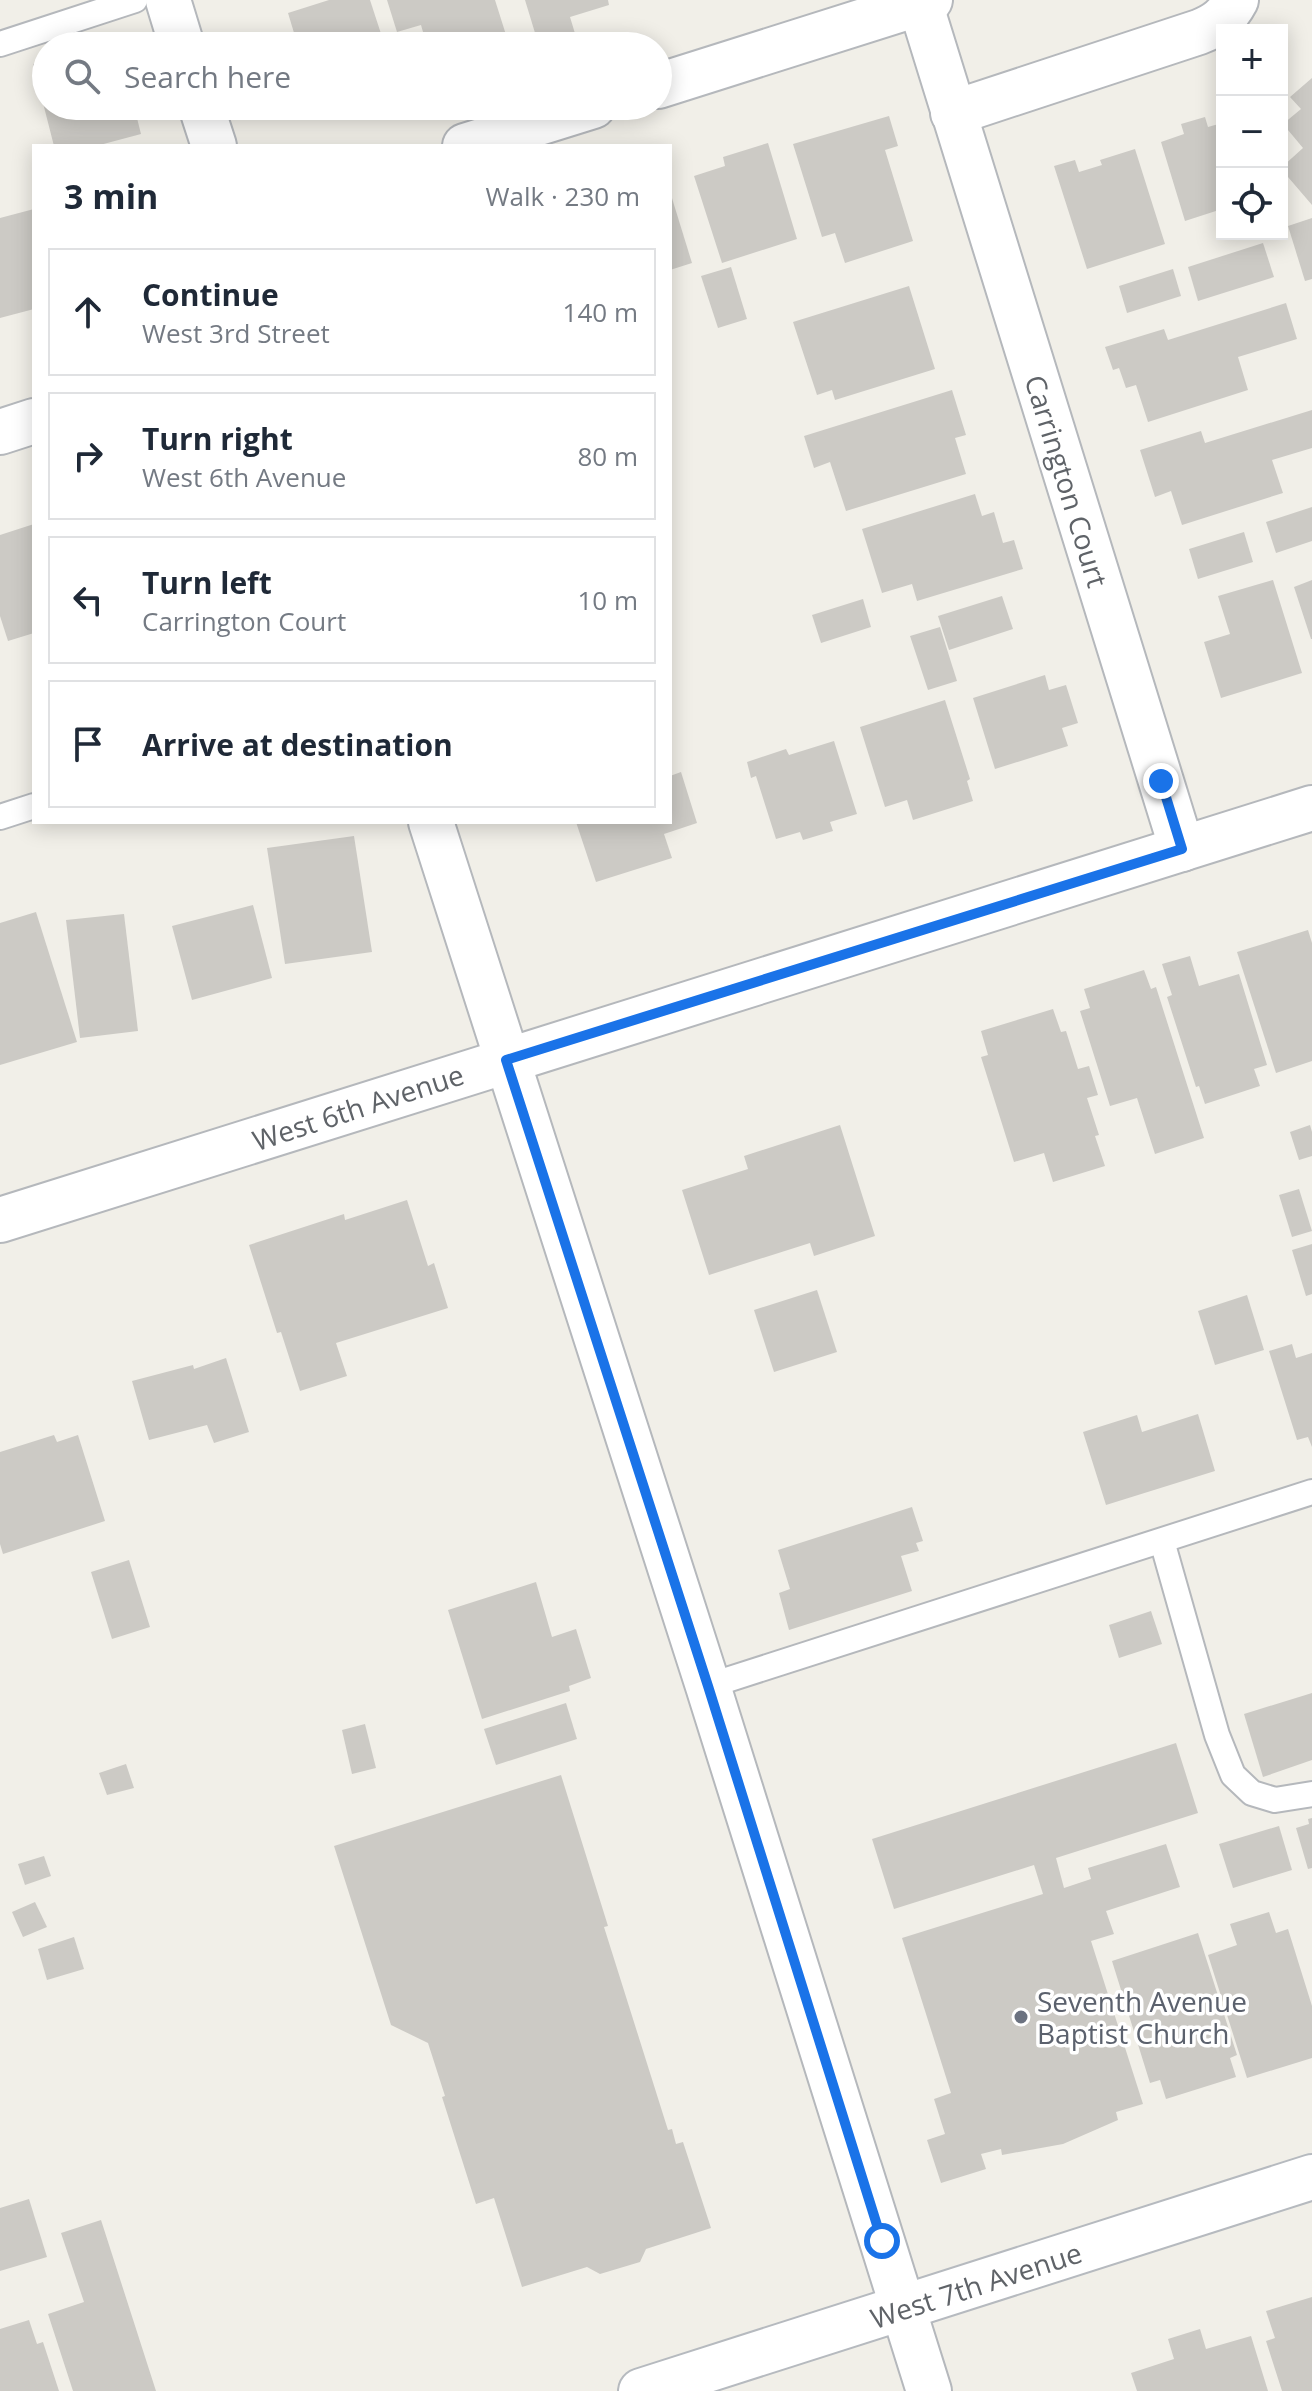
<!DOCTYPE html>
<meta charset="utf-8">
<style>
body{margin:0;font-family:"Open Sans",sans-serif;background:#f6f6f7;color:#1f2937}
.controls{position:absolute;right:24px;top:24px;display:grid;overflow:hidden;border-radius:0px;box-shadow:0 4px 20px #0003}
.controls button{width:72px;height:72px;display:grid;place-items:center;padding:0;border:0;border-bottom:2px solid #e0e1e3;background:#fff;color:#1f2937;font:40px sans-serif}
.stop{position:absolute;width:24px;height:24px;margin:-18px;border:6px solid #1a73e8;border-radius:50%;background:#fff}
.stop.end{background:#1a73e8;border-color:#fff;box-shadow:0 2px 8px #0008}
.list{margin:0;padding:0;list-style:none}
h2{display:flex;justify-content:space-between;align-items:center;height:104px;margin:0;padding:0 32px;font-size:34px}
h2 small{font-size:26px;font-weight:400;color:#747a83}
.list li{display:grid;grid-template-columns:52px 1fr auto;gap:24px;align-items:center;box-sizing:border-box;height:128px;margin:0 16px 16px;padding:0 16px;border:2px solid #e0e1e3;border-radius:0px}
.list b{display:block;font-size:30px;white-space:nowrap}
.list p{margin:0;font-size:26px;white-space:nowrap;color:#747a83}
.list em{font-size:26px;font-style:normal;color:#747a83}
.icon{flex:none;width:44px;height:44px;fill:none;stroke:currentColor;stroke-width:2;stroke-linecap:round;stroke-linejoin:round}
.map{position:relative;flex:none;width:1312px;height:2391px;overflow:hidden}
.search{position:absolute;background:#fff;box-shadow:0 4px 20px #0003;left:32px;top:32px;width:640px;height:88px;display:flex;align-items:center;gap:20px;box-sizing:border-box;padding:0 28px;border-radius:44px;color:#747a83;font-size:30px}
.panel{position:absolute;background:#fff;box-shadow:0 4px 20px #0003;left:32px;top:144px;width:640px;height:680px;border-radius:0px}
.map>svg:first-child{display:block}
.building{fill:#cccac5}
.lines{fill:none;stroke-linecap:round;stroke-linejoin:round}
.lane-casing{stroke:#b5b8bc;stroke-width:28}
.street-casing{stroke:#b5b8bc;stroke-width:48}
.secondary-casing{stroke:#b6babf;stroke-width:48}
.lane{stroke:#fff;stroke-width:24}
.street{stroke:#fff;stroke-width:44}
.secondary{stroke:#fff;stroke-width:44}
.route{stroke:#1a73e8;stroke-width:10}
.worship-dot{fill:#6b7280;stroke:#fff;stroke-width:3}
.labels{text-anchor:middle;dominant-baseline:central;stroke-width:7;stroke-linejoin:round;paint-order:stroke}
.street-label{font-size:28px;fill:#5f6368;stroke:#fff}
.worship-label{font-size:28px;fill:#5b616d;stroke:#fff;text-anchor:start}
</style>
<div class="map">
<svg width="1312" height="2391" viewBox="0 0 1312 2391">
<rect width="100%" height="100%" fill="#f1efe8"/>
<g class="building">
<polygon points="329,0 370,0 385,46 298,46 288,13"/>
<polygon points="387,0 495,0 507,38 482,46 427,46 421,25 397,32"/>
<polygon points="525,0 608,0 609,5 570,17 577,40 559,46 539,46"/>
<polygon points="46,61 46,106 134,106 141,134 96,146 54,146 33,64"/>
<polygon points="1312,78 1312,205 1282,170 1282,167 1303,148 1283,124 1301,109 1290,97"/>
<polygon points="889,116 898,146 885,150 913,241 845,263 835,233 822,237 793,144"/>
<polygon points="1205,117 1208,127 1222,123 1222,209 1185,221 1161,142 1184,134 1181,124"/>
<polygon points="768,143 797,239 722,263 694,176 725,166 723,157"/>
<polygon points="1135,149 1165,244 1087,269 1054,166 1075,160 1079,172 1102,165 1100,160"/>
<polygon points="671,195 692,263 670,270 670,196"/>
<polygon points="34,209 34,309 0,318 0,218"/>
<polygon points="1312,218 1312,279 1305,281 1288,226"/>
<polygon points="1263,243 1274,277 1198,301 1188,267"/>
<polygon points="731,267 747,319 718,328 701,276"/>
<polygon points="1173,269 1181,296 1127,313 1119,286"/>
<polygon points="909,286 935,369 835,400 832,390 817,395 793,322"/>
<polygon points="1286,303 1297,339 1238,357 1248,390 1148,422 1136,385 1126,388 1119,368 1113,370 1105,347 1164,329 1168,340"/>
<polygon points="952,390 966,435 955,438 966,474 846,511 830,462 814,468 804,436"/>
<polygon points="1312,410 1312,448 1272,460 1283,493 1182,525 1171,491 1155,497 1140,450 1201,431 1205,443"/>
<polygon points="975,494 982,516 994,512 1003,543 1014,540 1023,569 917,601 912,584 882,593 862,529"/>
<polygon points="1312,507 1312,541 1276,553 1266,522"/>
<polygon points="34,524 34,633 8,641 0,616 0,535"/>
<polygon points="1244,532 1253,562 1198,579 1189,549"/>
<polygon points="1273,580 1302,673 1221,698 1204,642 1230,634 1218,596"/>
<polygon points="1312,580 1312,639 1311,639 1294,587"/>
<polygon points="1002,596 1013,629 949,650 938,616"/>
<polygon points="863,599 871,627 821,643 812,615"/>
<polygon points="940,627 957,681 928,690 910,636"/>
<polygon points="1045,675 1049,690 1066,685 1078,723 1062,728 1068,746 995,769 973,698"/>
<polygon points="945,700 970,779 967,781 973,801 913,820 907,800 885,807 860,727"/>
<polygon points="834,741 857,814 830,822 833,831 803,840 800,832 776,839 756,776 751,778 747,762 786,749 789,755"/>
<polygon points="681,772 697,823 664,834 672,858 596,882 576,822 670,822 670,776"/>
<polygon points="354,836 372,952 285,964 267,848"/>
<polygon points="253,905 272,978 192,1000 172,926"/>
<polygon points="36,912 77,1042 0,1065 0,923"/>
<polygon points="124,914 138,1031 80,1038 66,920"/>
<polygon points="1308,930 1312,943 1312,1061 1276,1073 1237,952"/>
<polygon points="1190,956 1199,986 1239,974 1267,1065 1254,1069 1260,1086 1205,1104 1199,1086 1196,1087 1167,997 1172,995 1162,964"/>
<polygon points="1144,970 1151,989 1156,987 1204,1138 1155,1154 1137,1098 1110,1106 1080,1011 1090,1008 1084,989"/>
<polygon points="1053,1009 1061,1032 1066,1031 1078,1069 1089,1066 1098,1095 1087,1098 1099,1135 1095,1136 1105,1166 1053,1182 1044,1153 1014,1162 981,1057 988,1055 981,1031"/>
<polygon points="840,1125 875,1236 814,1256 810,1243 709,1275 682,1190 748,1169 744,1156"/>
<polygon points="1310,1125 1312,1132 1312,1156 1299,1160 1290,1132"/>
<polygon points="1299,1189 1312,1231 1292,1237 1279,1195"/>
<polygon points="407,1200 428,1266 434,1263 448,1308 336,1343 347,1376 300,1391 281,1332 277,1333 249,1245 344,1214 345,1220"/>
<polygon points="1312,1244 1312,1294 1306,1296 1292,1250"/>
<polygon points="817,1290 837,1352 774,1372 754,1310"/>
<polygon points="1247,1295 1264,1350 1215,1365 1198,1311"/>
<polygon points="1292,1344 1296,1358 1312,1353 1312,1447 1308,1437 1297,1440 1269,1351"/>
<polygon points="226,1358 249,1432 214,1443 207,1425 149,1440 132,1381 193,1365 194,1369"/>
<polygon points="1198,1414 1215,1471 1106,1505 1083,1432 1137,1415 1142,1432"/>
<polygon points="54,1435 57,1442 78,1435 105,1521 3,1554 0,1544 0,1452"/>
<polygon points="912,1507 923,1541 916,1543 919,1551 901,1556 912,1591 789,1630 779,1593 790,1589 778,1550"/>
<polygon points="129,1560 150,1627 112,1639 91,1572"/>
<polygon points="536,1582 552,1637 576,1629 591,1678 569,1686 570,1691 482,1719 448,1610"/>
<polygon points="1151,1611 1162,1644 1119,1658 1109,1625"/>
<polygon points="1312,1693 1312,1760 1263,1777 1244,1714"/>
<polygon points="566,1703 577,1739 496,1765 484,1729"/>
<polygon points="365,1724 376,1768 352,1774 342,1730"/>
<polygon points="1176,1743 1198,1813 1056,1858 1064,1888 1091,1879 1088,1868 1166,1844 1180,1887 1106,1911 1114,1934 1091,1941 1143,2104 1116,2112 1118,2120 1063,2144 1002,2155 1001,2149 981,2154 986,2169 941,2183 927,2140 945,2134 934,2099 951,2093 902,1938 1043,1894 1034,1865 894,1909 872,1839"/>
<polygon points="126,1764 134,1788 107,1795 99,1773"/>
<polygon points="561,1775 608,1926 604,1927 668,2130 672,2129 676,2144 683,2142 711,2228 646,2249 640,2262 600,2274 587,2267 522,2287 494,2198 476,2204 442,2097 445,2096 428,2043 391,2025 334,1846"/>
<polygon points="1312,1818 1312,1868 1308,1869 1296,1828 1309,1824 1308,1819"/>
<polygon points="1279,1826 1292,1870 1233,1888 1219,1844"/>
<polygon points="44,1856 51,1876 25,1885 18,1864"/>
<polygon points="35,1902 47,1927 23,1937 12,1912"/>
<polygon points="1269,1912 1276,1933 1288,1929 1312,2006 1312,2058 1247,2078 1208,1955 1237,1945 1230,1924"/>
<polygon points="1198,1933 1237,2055 1230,2058 1236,2077 1166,2099 1160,2080 1150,2083 1112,1961"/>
<polygon points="74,1937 84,1969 47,1980 38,1949"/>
<polygon points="29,2199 47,2257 0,2271 0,2208"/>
<polygon points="101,2220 156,2391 73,2391 48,2314 84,2302 61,2233"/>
<polygon points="1312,2297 1312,2391 1282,2391 1266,2341 1275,2338 1266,2311"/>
<polygon points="29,2320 37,2344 43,2342 59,2391 0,2391 0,2329"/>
<polygon points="1200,2329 1206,2349 1251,2336 1268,2391 1137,2391 1131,2373 1174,2359 1168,2339"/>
</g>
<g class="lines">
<g class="lane-casing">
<g id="lane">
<polyline points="0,44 135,0"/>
<polyline points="0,817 34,806"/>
<polyline points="1162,1541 1217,1735 1233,1775 1252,1793 1275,1800 1312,1794"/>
<polyline points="708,1686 1312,1492"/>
</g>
</g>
<g class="street-casing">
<g id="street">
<polyline points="168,0 182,46"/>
<polyline points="920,3 1182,849"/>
<polyline points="658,86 930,0"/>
<polyline points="201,106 214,146"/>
<path d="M953,113L1199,32C1217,25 1227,17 1236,0"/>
<polyline points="465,146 593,106"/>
<polyline points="0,432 34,421"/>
<polyline points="431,822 708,1686 929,2391"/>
<polyline points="0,1220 1312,808"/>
</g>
</g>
<g class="secondary-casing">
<polyline id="secondary" points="641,2391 1312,2177"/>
</g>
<use href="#lane" class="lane"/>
<use href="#street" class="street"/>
<use href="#secondary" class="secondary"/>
</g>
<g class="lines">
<polyline class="route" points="882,2241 708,1686 506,1060 1182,849 1161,781"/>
</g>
<circle class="worship-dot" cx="1021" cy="2017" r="8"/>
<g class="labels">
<g class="street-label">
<text transform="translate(1067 481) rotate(73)">Carrington Court</text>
<text transform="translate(358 1107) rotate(-18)">West 6th Avenue</text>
<text transform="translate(976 2285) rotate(-18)">West 7th Avenue</text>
</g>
<g class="worship-label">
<text x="1037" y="2001">Seventh Avenue<tspan x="1037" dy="32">Baptist Church</tspan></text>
</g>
</g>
</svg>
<div class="controls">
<button>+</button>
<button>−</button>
<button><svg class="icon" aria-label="locate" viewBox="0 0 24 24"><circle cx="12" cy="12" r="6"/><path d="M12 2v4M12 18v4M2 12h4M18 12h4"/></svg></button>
</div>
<div class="stop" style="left:882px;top:2241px"></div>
<div class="stop end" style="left:1161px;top:781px"></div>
<div class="search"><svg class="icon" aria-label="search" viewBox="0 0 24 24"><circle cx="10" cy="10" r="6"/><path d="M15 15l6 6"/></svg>Search here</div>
<section class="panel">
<h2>3 min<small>Walk · 230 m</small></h2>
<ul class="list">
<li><svg class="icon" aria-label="ahead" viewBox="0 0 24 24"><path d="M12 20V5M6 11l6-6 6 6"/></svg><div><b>Continue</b><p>West 3rd Street</p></div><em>140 m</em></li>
<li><svg class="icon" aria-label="right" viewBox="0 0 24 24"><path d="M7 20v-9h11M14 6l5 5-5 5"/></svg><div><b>Turn right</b><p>West 6th Avenue</p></div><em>80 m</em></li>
<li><svg class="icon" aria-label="left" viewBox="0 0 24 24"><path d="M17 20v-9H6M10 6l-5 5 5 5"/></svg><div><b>Turn left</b><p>Carrington Court</p></div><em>10 m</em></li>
<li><svg class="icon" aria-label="arrive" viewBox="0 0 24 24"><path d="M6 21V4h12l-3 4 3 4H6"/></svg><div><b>Arrive at destination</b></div></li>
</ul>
</section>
</div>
